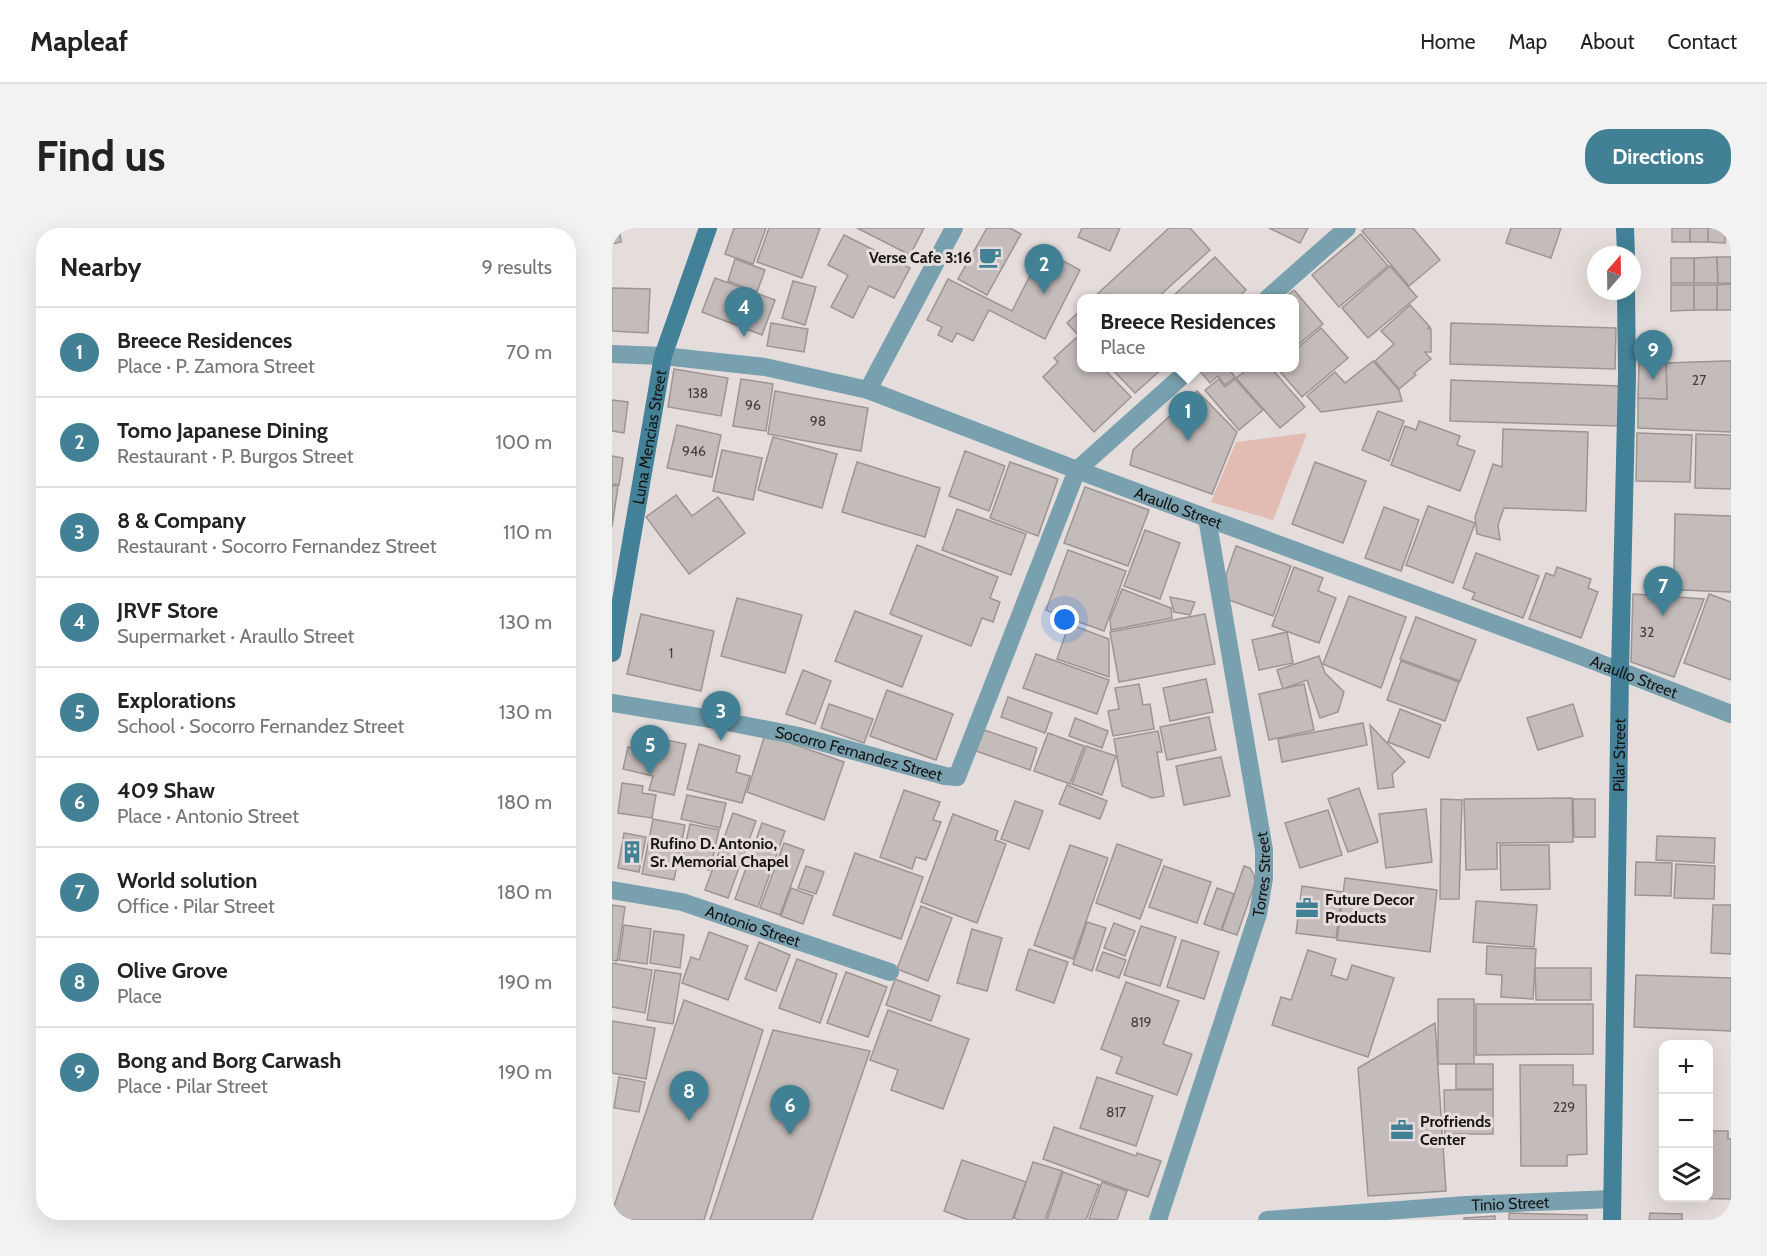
<!DOCTYPE html>
<meta charset="utf-8">
<style>
body{margin:0;font-family:Cabin,sans-serif;background:#f2f2f2;color:#222}
.controls{position:absolute;right:18px;bottom:18px;display:grid;overflow:hidden;border-radius:12px;box-shadow:0 6px 24px #0002}
.controls button{width:54px;height:54px;display:grid;place-items:center;padding:0;border:0;border-bottom:2px solid #e0e0e0;background:#fff;color:#222;font:30px sans-serif}
.compass{position:absolute;left:975px;top:18px;width:54px;height:54px;border-radius:50%;background:#fff;box-shadow:0 6px 24px #0002;rotate:20deg}
.you{position:absolute;left:453px;top:392px;width:21px;height:21px;margin:-15px;border:4px solid #fff;border-radius:50%;background:#1a73e8;box-shadow:0 0 0 9px #1a73e833}
.badge{display:grid;place-items:center;width:39px;height:39px;border-radius:50%;background:#428096;color:#fff;font-size:20px;font-weight:700}
.pin{position:absolute;translate:-50% -50px;filter:drop-shadow(0 2px 3px #0008)}
.pin::after{content:'';position:absolute;top:32px;width:21px;height:18px;background:inherit;clip-path:polygon(0 0,100% 0,50% 100%)}
.popup{position:absolute;left:465px;top:66px;width:222px;height:78px;box-sizing:border-box;display:grid;place-content:center;border-radius:12px;background:#fff;filter:drop-shadow(0 2px 4px #0005);font-size:20px;white-space:nowrap;color:#767676}
.popup b{font-size:22px;color:#222}
.popup::after{content:'';position:absolute;left:50%;top:100%;margin-left:-12px;border:12px solid transparent;border-top-color:#fff}
.list{margin:0;padding:0;list-style:none}
h2{display:flex;justify-content:space-between;align-items:center;height:78px;margin:0;padding:0 24px;font-size:26px}
h2 small{font-size:20px;font-weight:400;color:#767676}
.list li{display:grid;grid-template-columns:39px 1fr auto;gap:18px;align-items:center;box-sizing:border-box;height:90px;padding:0 24px;border-top:2px solid #e0e0e0}
.list b{display:block;font-size:22px;white-space:nowrap}
.list p{margin:0;font-size:20px;white-space:nowrap;color:#767676}
.list em{font-size:20px;font-style:normal;color:#767676}
.icon{flex:none;width:33px;height:33px;fill:none;stroke:currentColor;stroke-width:2;stroke-linecap:round;stroke-linejoin:round}
.map{position:relative;flex:none;width:1119px;height:992px;overflow:hidden;border-radius:24px}
header{display:flex;align-items:center;gap:36px;box-sizing:border-box;height:84px;padding:0 30px;background:#fff;border-bottom:2px solid #e0e0e0}
header strong{font-size:28px}
nav{display:flex;gap:33px;margin-inline-start:auto;font-size:21px}
.intro{display:flex;align-items:center;justify-content:space-between;box-sizing:border-box;height:144px;padding:0 36px}
h1{margin:0;font-size:42px}
.button{padding:15px 27px;border-radius:24px;background:#428096;color:#fff;font-size:21px;font-weight:700}
main{display:flex;gap:36px;padding:0 36px}
aside{flex:1;background:#fff;border-radius:24px;box-shadow:0 6px 24px #0002}
.map>svg:first-child{display:block}
.green{fill:#e2bbb2}
.building{fill:#c4bcba;stroke:#9c9593;stroke-width:1.5}
.lines{fill:none;stroke-linecap:round;stroke-linejoin:round}
.street{stroke:#78a0af;stroke-width:18}
.secondary{stroke:#428197;stroke-width:18}
.labels{text-anchor:middle;dominant-baseline:central;stroke-width:6;stroke-linejoin:round;paint-order:stroke}
.number-label{font-size:14px;fill:#433f3e}
.poi-label{font-size:16px;font-weight:bold;fill:#181515;stroke:#e5dddb;text-anchor:start}
.street-label{font-size:16px;fill:#181515;stroke:#e5dddb}
</style>
<header>
<strong>Mapleaf</strong>
<nav><a>Home</a><a>Map</a><a>About</a><a>Contact</a></nav>
</header>
<div class="intro"><h1>Find us</h1><a class="button">Directions</a></div>
<main>
<aside>
<h2>Nearby<small>9 results</small></h2>
<ul class="list">
<li><span class="badge">1</span><div><b>Breece Residences</b><p>Place · P. Zamora Street</p></div><em>70 m</em></li>
<li><span class="badge">2</span><div><b>Tomo Japanese Dining</b><p>Restaurant · P. Burgos Street</p></div><em>100 m</em></li>
<li><span class="badge">3</span><div><b>8 &amp; Company</b><p>Restaurant · Socorro Fernandez Street</p></div><em>110 m</em></li>
<li><span class="badge">4</span><div><b>JRVF Store</b><p>Supermarket · Araullo Street</p></div><em>130 m</em></li>
<li><span class="badge">5</span><div><b>Explorations</b><p>School · Socorro Fernandez Street</p></div><em>130 m</em></li>
<li><span class="badge">6</span><div><b>409 Shaw</b><p>Place · Antonio Street</p></div><em>180 m</em></li>
<li><span class="badge">7</span><div><b>World solution</b><p>Office · Pilar Street</p></div><em>180 m</em></li>
<li><span class="badge">8</span><div><b>Olive Grove</b><p>Place</p></div><em>190 m</em></li>
<li><span class="badge">9</span><div><b>Bong and Borg Carwash</b><p>Place · Pilar Street</p></div><em>190 m</em></li>
</ul>
</aside>
<div class="map">
<svg width="1119" height="992" viewBox="0 0 1119 992">
<rect width="100%" height="100%" fill="#e5dddb"/>
<polygon class="green" points="695,205 661,292 599,274 624,214"/>
<g class="building">
<polygon points="0,0 7,0 9,14 0,16"/>
<polygon points="122,0 154,0 141,36 113,26"/>
<polygon points="157,0 208,0 190,50 145,34"/>
<polygon points="245,0 312,0 298,27"/>
<polygon points="375,0 398,0 409,6 375,67 346,51"/>
<polygon points="470,0 508,0 498,23 466,9"/>
<polygon points="557,0 578,0 598,22 545,70 481,70"/>
<polygon points="657,0 696,0 688,15"/>
<polygon points="754,0 801,0 828,32 797,58 750,3"/>
<polygon points="899,0 949,0 939,30 894,15"/>
<rect x="1060" y="0" width="18" height="14"/>
<rect x="1078" y="0" width="18" height="14"/>
<polygon points="1096,0 1114,0 1113,15 1096,14"/>
<polygon points="749,6 776,38 727,79 700,47"/>
<polygon points="232,7 298,40 282,70 257,58 241,90 219,79 236,47 216,37"/>
<polygon points="431,22 468,42 433,111 377,82 361,113 345,105 340,114 326,107 330,99 315,92 336,51 400,83"/>
<polygon points="603,29 634,62 625,70 559,70"/>
<polygon points="1105,29 1106,55 1082,55 1082,30"/>
<polygon points="1105,29 1119,29 1119,55 1106,55"/>
<rect x="1059" y="30" width="23" height="25"/>
<polygon points="123,31 153,42 145,64 116,53"/>
<polygon points="778,38 805,69 756,110 730,80"/>
<polygon points="103,50 163,72 150,107 90,84"/>
<polygon points="181,53 204,59 193,97 170,90"/>
<polygon points="1119,56 1119,82 1105,82 1105,57"/>
<polygon points="1059,57 1082,57 1082,82 1059,83"/>
<rect x="1082" y="57" width="23" height="25"/>
<polygon points="0,60 38,61 36,105 0,103"/>
<polygon points="682,62 711,96 682,120 682,70 672,70"/>
<polygon points="798,77 818,99 816,100 819,101 819,124 813,124 819,131 802,145 804,147 787,161 763,133 782,116 769,103"/>
<polygon points="470,81 470,111 455,95"/>
<polygon points="159,95 196,101 192,124 155,118"/>
<polygon points="839,95 1004,100 1003,141 838,136"/>
<polygon points="709,100 736,130 690,169 665,140 682,140 682,123"/>
<polygon points="464,110 470,116 470,140 491,140 519,169 482,204 431,149 446,134 442,130"/>
<polygon points="761,133 787,162 790,173 709,184 695,168 723,144 733,155"/>
<polygon points="1113,133 1119,133 1119,204 1026,200 1026,170 1055,171 1054,135"/>
<polygon points="1027,135 1054,135 1055,171 1026,170"/>
<polygon points="499,140 551,140 523,165"/>
<polygon points="593,140 616,140 623,149 613,157 606,148 598,155 588,143"/>
<polygon points="637,140 659,140 693,179 668,200 624,150"/>
<polygon points="62,141 116,150 109,188 56,179"/>
<polygon points="129,151 161,156 154,203 121,198"/>
<polygon points="607,151 613,159 623,151 651,182 627,202 593,162"/>
<polygon points="839,152 1007,158 1006,198 838,193"/>
<polygon points="163,163 256,180 249,223 156,206"/>
<polygon points="585,163 625,204 600,266 518,237 521,222"/>
<polygon points="0,172 16,174 12,205 0,203"/>
<polygon points="766,183 792,193 777,233 750,222"/>
<polygon points="807,193 848,208 845,217 863,223 848,263 779,237 793,198 804,202"/>
<polygon points="65,197 109,207 100,249 55,240"/>
<polygon points="891,201 976,204 974,283 892,280 886,297 888,312 865,306 863,289 881,236 890,239"/>
<polygon points="1025,205 1080,207 1078,254 1024,253"/>
<polygon points="1084,206 1119,207 1119,261 1083,260"/>
<polygon points="161,209 225,226 210,280 146,262"/>
<polygon points="110,222 150,230 141,272 101,263"/>
<polygon points="353,223 393,238 377,283 337,268"/>
<polygon points="0,228 11,230 7,257 0,256"/>
<polygon points="245,234 328,260 313,309 230,284"/>
<polygon points="398,234 446,251 426,308 378,290"/>
<polygon points="703,234 754,253 731,315 680,296"/>
<polygon points="0,257 6,258 0,299"/>
<polygon points="473,259 537,282 516,338 452,315"/>
<polygon points="64,267 80,288 106,269 133,305 77,346 34,289"/>
<polygon points="816,278 863,295 841,355 794,337"/>
<polygon points="772,279 807,292 789,343 753,330"/>
<polygon points="345,281 414,306 399,347 330,322"/>
<polygon points="1063,286 1119,288 1119,364 1045,361 1046,342 1062,343"/>
<polygon points="533,302 568,315 548,371 512,358"/>
<polygon points="305,317 386,349 378,370 388,374 381,394 370,390 359,418 278,386"/>
<polygon points="624,318 679,338 661,388 617,372 614,347"/>
<polygon points="456,322 514,343 492,403 434,382"/>
<polygon points="864,325 927,348 911,390 860,371 863,365 851,360"/>
<polygon points="682,339 711,350 706,363 724,370 707,415 660,398"/>
<polygon points="945,339 979,351 976,360 986,364 969,410 917,391 934,345 942,348"/>
<polygon points="510,361 559,380 560,390 499,402 498,391"/>
<polygon points="1021,366 1092,371 1062,449 1019,434"/>
<polygon points="1097,366 1119,374 1119,452 1072,435"/>
<polygon points="737,368 794,389 769,460 711,436"/>
<polygon points="558,369 583,374 578,387 562,384"/>
<polygon points="125,370 190,387 173,445 109,428"/>
<polygon points="243,383 310,408 290,459 223,433"/>
<polygon points="29,386 102,403 89,463 15,446"/>
<polygon points="593,386 603,436 507,454 498,404"/>
<polygon points="804,389 864,412 848,453 788,431"/>
<polygon points="457,396 497,411 497,449 445,431"/>
<polygon points="675,404 681,435 647,442 640,412"/>
<polygon points="424,426 497,452 485,486 411,460"/>
<polygon points="707,428 713,445 732,464 726,484 708,490 695,452 671,461 665,442"/>
<polygon points="789,433 847,454 833,493 775,472"/>
<polygon points="191,442 219,453 203,496 174,486"/>
<polygon points="594,451 601,484 558,493 551,460"/>
<polygon points="527,456 531,477 538,476 542,501 501,508 496,483 507,481 503,460"/>
<polygon points="692,456 702,502 657,512 647,466"/>
<polygon points="275,462 341,486 324,532 258,508"/>
<polygon points="396,469 440,485 433,505 389,489"/>
<polygon points="217,476 261,491 252,515 209,500"/>
<polygon points="961,476 971,508 926,522 915,490"/>
<polygon points="788,481 829,497 817,530 776,514"/>
<polygon points="597,489 604,522 555,532 548,499"/>
<polygon points="463,490 496,503 490,520 457,508"/>
<polygon points="751,495 755,517 670,534 666,511"/>
<polygon points="758,497 793,534 780,546 782,559 766,561"/>
<polygon points="372,502 425,520 418,542 364,523"/>
<polygon points="546,503 550,524 545,524 552,568 540,570 510,558 502,511"/>
<polygon points="436,505 472,518 458,556 422,543"/>
<polygon points="153,506 232,534 212,592 135,564"/>
<polygon points="49,511 74,516 62,567 37,562 41,548 11,541 16,519 46,526"/>
<polygon points="87,516 128,528 124,544 138,548 130,575 75,561"/>
<polygon points="474,518 504,528 490,567 460,556"/>
<polygon points="609,529 618,568 572,577 564,538"/>
<polygon points="10,555 31,558 30,565 44,567 40,590 6,585"/>
<polygon points="455,557 495,573 488,591 447,576"/>
<polygon points="747,560 766,614 736,624 716,571"/>
<polygon points="292,562 328,574 321,592 329,594 314,632 304,629 300,641 268,629"/>
<polygon points="75,567 114,575 108,600 69,591"/>
<polygon points="960,570 961,614 885,615 885,641 854,642 852,571"/>
<polygon points="829,571 850,572 847,671 828,671"/>
<polygon points="961,571 983,571 983,609 962,609"/>
<polygon points="403,573 431,583 417,621 389,611"/>
<polygon points="814,581 820,634 774,640 767,586"/>
<polygon points="716,582 730,627 688,640 673,595"/>
<polygon points="121,585 144,593 116,670 93,662"/>
<polygon points="341,586 386,603 383,612 394,616 365,695 309,674"/>
<polygon points="41,591 73,597 62,652 30,646"/>
<polygon points="150,595 173,603 146,679 123,671"/>
<polygon points="78,596 107,602 98,642 69,636"/>
<polygon points="12,605 34,609 27,644 6,640"/>
<polygon points="1045,608 1103,610 1102,635 1044,632"/>
<polygon points="172,615 192,622 168,687 148,680"/>
<polygon points="505,616 550,632 528,691 484,675"/>
<polygon points="458,617 496,630 461,731 422,717"/>
<polygon points="888,617 937,617 938,661 889,662"/>
<polygon points="243,625 311,649 289,711 221,687"/>
<polygon points="1024,634 1060,635 1059,668 1023,667"/>
<polygon points="1064,636 1103,638 1102,671 1062,670"/>
<polygon points="194,638 212,644 204,666 186,660"/>
<polygon points="552,638 599,654 585,695 537,679"/>
<polygon points="632,638 638,640 642,647 643,655 625,707 610,702"/>
<polygon points="733,650 825,662 818,724 725,712"/>
<polygon points="690,658 730,664 724,710 684,705"/>
<polygon points="179,660 201,668 191,696 169,688"/>
<polygon points="605,660 622,666 609,702 592,696"/>
<polygon points="864,673 925,677 922,719 861,714"/>
<polygon points="0,677 13,679 5,733 0,732"/>
<polygon points="1101,677 1119,677 1119,726 1099,725"/>
<polygon points="309,678 340,690 316,753 285,741"/>
<polygon points="475,694 494,700 480,743 461,736"/>
<polygon points="502,695 523,703 513,728 492,720"/>
<polygon points="12,697 39,701 35,736 7,732"/>
<polygon points="529,698 564,709 548,758 512,747"/>
<polygon points="360,701 390,710 375,763 345,755"/>
<polygon points="42,703 72,707 68,740 38,735"/>
<polygon points="97,704 136,718 116,772 70,755 79,729 87,732"/>
<polygon points="570,712 607,724 592,771 555,759"/>
<polygon points="147,714 178,727 164,763 133,751"/>
<polygon points="875,718 924,721 921,771 889,769 890,747 874,746"/>
<polygon points="417,721 456,734 442,775 404,762"/>
<polygon points="696,722 724,731 719,747 735,752 740,737 782,750 756,829 660,797 669,769 679,772"/>
<polygon points="491,724 514,732 507,750 484,742"/>
<polygon points="185,731 225,746 208,795 167,780"/>
<polygon points="0,735 40,742 33,785 0,779"/>
<polygon points="923,740 979,740 979,772 924,772"/>
<polygon points="43,742 69,746 61,796 35,792"/>
<polygon points="234,744 275,759 256,809 215,795"/>
<polygon points="1024,747 1119,750 1119,803 1022,799"/>
<polygon points="283,751 328,768 319,793 274,777"/>
<polygon points="514,754 567,773 551,816 580,826 565,867 504,845 510,829 489,821"/>
<rect x="826" y="771" width="36" height="65"/>
<polygon points="72,772 151,802 92,992 0,992 0,984"/>
<polygon points="864,776 981,776 981,826 864,827"/>
<polygon points="276,782 357,811 331,881 279,862 286,842 258,832"/>
<polygon points="0,793 43,800 34,851 0,845"/>
<polygon points="823,795 834,963 756,968 746,840"/>
<polygon points="161,802 258,823 200,992 98,992"/>
<rect x="844" y="836" width="37" height="25"/>
<polygon points="908,837 961,837 961,857 974,857 975,926 955,927 955,938 909,938"/>
<polygon points="7,849 33,854 27,884 2,880"/>
<polygon points="485,849 541,868 524,918 468,900"/>
<polygon points="832,862 881,862 881,906 833,906"/>
<polygon points="442,899 524,928 525,925 549,933 536,969 431,931"/>
<polygon points="1096,903 1116,903 1116,911 1119,911 1119,971 1073,970 1096,970"/>
<polygon points="350,932 414,954 400,992 356,992 332,983"/>
<polygon points="421,934 450,943 433,992 407,992 402,990"/>
<polygon points="451,944 487,957 474,992 435,992"/>
<polygon points="490,954 515,963 505,992 477,991"/>
<polygon points="897,985 975,987 975,992 897,992"/>
<polygon points="1038,985 1070,986 1070,992 1037,992"/>
<polygon points="883,988 883,992 852,992 852,990"/>
</g>
<g class="lines">
<g class="street">
<polyline points="656,70 735,0"/>
<path id="s1" d="M0,126L51,128L153,139L256,162L465,242L969,428L1119,486"/>
<polyline points="256,162 342,0"/>
<path id="s2" d="M0,475L105,492L187,508L333,548L345,549L465,242L579,140"/>
<path id="s3" d="M0,662L70,674L278,744"/>
<path id="s4" d="M546,992L646,686L652,650V622L595,290"/>
<path id="s5" d="M655,992L854,977L1000,971"/>
</g>
<g class="secondary">
<polyline points="1013,0 1014,27"/>
<path id="s6" d="M0,425L51,128L96,0"/>
<path id="s7" d="M1000,992L1008,443L1015,148L1014,63"/>
</g>
</g>
<defs>
<g id="cafe-bare" transform="scale(1.8)"><path d="M-5.5-4.5H6V0H3Q3 3.5 0 3.5H-2.5Q-5.5 3.5-5.5 0ZM3-3.2v2h1.7v-2ZM-6 4.5H4V6H-6Z" fill="#428096" stroke="#e5dddb" stroke-width="2.5" paint-order="stroke"/></g>
<g id="building-bare" transform="scale(1.8)"><path d="M-4-6H4V6H1V3H-1V6H-4ZM-2.5-4.3h1.7v1.8h-1.7ZM.8-4.3h1.7v1.8H.8ZM-2.5-1h1.7V.8h-1.7ZM.8-1h1.7V.8H.8Z" fill="#428096" stroke="#e5dddb" stroke-width="2.5" paint-order="stroke"/></g>
<g id="office-bare" transform="scale(1.8)"><path d="M-6-3h4V-5.5h4V-3h4V5H-6ZM-1-4.5V-3h2v-1.5ZM-6 0V1H6V0Z" fill="#428096" stroke="#e5dddb" stroke-width="2.5" paint-order="stroke"/></g>
</defs>
<g fill-rule="evenodd">
<use href="#cafe-bare" x="378" y="29"/>
<use href="#building-bare" x="20" y="624"/>
<use href="#office-bare" x="695" y="680"/>
<use href="#office-bare" x="790" y="902"/>
</g>
<g class="labels">
<g class="number-label">
<text x="1087" y="152">27</text>
<text x="86" y="165">138</text>
<text x="141" y="177">96</text>
<text x="206" y="193">98</text>
<text x="82" y="223">946</text>
<text x="1035" y="404">32</text>
<text x="59" y="425">1</text>
<text x="529" y="794">819</text>
<text x="952" y="879">229</text>
<text x="504" y="884">817</text>
</g>
<g class="poi-label">
<text x="360" y="29" text-anchor="end">Verse Cafe 3:16</text>
<text x="38" y="615">Rufino D. Antonio,<tspan x="38" dy="18">Sr. Memorial Chapel</tspan></text>
<text x="713" y="671">Future Decor<tspan x="713" dy="18">Products</tspan></text>
<text x="808" y="893">Profriends<tspan x="808" dy="18">Center</tspan></text>
</g>
<g class="street-label">
<text stroke="none"><textPath href="#s6" startOffset="219">Luna Mencias Street</textPath></text>
<text stroke="none"><textPath href="#s1" startOffset="591">Araullo Street</textPath></text>
<text stroke="none"><textPath href="#s1" startOffset="1077">Araullo Street</textPath></text>
<text stroke="none"><textPath href="#s2" startOffset="252">Socorro Fernandez Street</textPath></text>
<text stroke="none"><textPath href="#s7" startOffset="465">Pilar Street</textPath></text>
<text stroke="none"><textPath href="#s4" startOffset="362">Torres Street</textPath></text>
<text stroke="none"><textPath href="#s3" startOffset="146">Antonio Street</textPath></text>
<text stroke="none"><textPath href="#s5" startOffset="244">Tinio Street</textPath></text>
</g>
</g>
</svg>
<div class="controls">
<button>+</button>
<button>−</button>
<button><svg class="icon" aria-label="layers" viewBox="0 0 24 24"><path d="M12 4l9 5-9 5-9-5zM3 14l9 5 9-5"/></svg></button>
</div>
<svg class="compass" viewBox="-18 -18 36 36"><path d="M0-13l5 13h-10z" fill="#e53935"/><path d="M0 13l5-13h-10z" fill="#767676"/></svg>
<div class="you"></div>
<div class="pin badge" style="left:576px;top:213px">1</div>
<div class="popup"><b>Breece Residences</b>Place</div>
<div class="pin badge" style="left:432px;top:66px">2</div>
<div class="pin badge" style="left:109px;top:513px">3</div>
<div class="pin badge" style="left:132px;top:109px">4</div>
<div class="pin badge" style="left:38px;top:547px">5</div>
<div class="pin badge" style="left:178px;top:907px">6</div>
<div class="pin badge" style="left:1051px;top:388px">7</div>
<div class="pin badge" style="left:77px;top:893px">8</div>
<div class="pin badge" style="left:1041px;top:152px">9</div>
</div>
</main>
